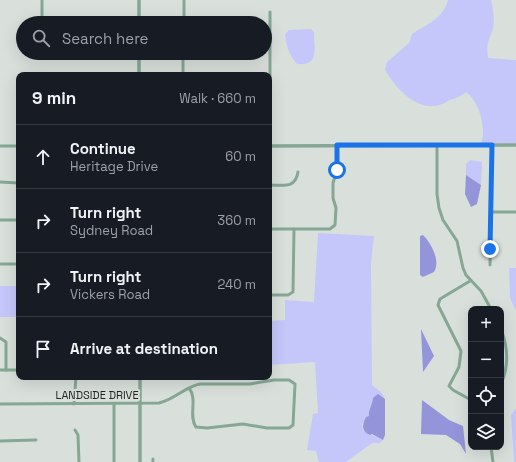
<!DOCTYPE html>
<meta charset="utf-8">
<style>
body{margin:0;font-family:"Space Grotesk",sans-serif;background:#20242c;color:#f1f3f6}
.controls{position:absolute;right:12px;bottom:12px;display:grid;overflow:hidden;border-radius:8px;box-shadow:0 4px 16px #0002}
.controls button{width:36px;height:36px;display:grid;place-items:center;padding:0;border:0;border-bottom:1px solid #363941;background:#171b24;color:#f1f3f6;font:20px sans-serif}
.stop{position:absolute;width:12px;height:12px;margin:-9px;border:3px solid #1a73e8;border-radius:50%;background:#fff}
.stop.end{background:#1a73e8;border-color:#fff;box-shadow:0 1px 4px #0008}
.list{margin:0;padding:0;list-style:none}
h2{display:flex;justify-content:space-between;align-items:center;height:52px;margin:0;padding:0 16px;font-size:17px}
h2 small{font-size:13px;font-weight:400;color:#9ea1a6}
.list li{display:grid;grid-template-columns:26px 1fr auto;gap:12px;align-items:center;box-sizing:border-box;height:64px;padding:0 16px;border-top:1px solid #363941}
.list b{display:block;font-size:15px;white-space:nowrap}
.list p{margin:0;font-size:13px;white-space:nowrap;color:#9ea1a6}
.list em{font-size:13px;font-style:normal;color:#9ea1a6}
.icon{flex:none;width:22px;height:22px;fill:none;stroke:currentColor;stroke-width:2;stroke-linecap:round;stroke-linejoin:round}
.map{position:relative;flex:none;width:516px;height:462px;overflow:hidden}
.search{position:absolute;background:#171b24;box-shadow:0 4px 16px #0002;left:16px;top:16px;width:256px;height:44px;display:flex;align-items:center;gap:10px;box-sizing:border-box;padding:0 14px;border-radius:22px;color:#9ea1a6;font-size:15px}
.panel{position:absolute;background:#171b24;box-shadow:0 4px 16px #0002;left:16px;top:72px;width:256px;height:308px;border-radius:8px}
.map>svg:first-child{display:block}
.green{fill:#c5c7fb}
.water{fill:#9494da}
.lines{fill:none;stroke-linecap:round;stroke-linejoin:round}
.minor{stroke:#86a794;stroke-width:3}
.tertiary{stroke:#86a794;stroke-width:3.5}
.route{stroke:#1a73e8;stroke-width:5}
.labels{text-anchor:middle;dominant-baseline:central;stroke-width:4;stroke-linejoin:round;paint-order:stroke}
.street-label{font-size:11px;fill:#222523;stroke:#d9e0dc}
</style>
<div class="map">
<svg width="516" height="462" viewBox="0 0 516 462">
<rect width="100%" height="100%" fill="#d9e0dc"/>
<g class="green">
<path d="M448,0H491C493,9 495,19 493,28C489,42 486,42 488,58L516,60V143L482,144C481,140 483,138 483,134C483,119 478,101 466,92C461,96 457,98 450,100C447,101 444,104 442,104C418,114 394,87 385,69L387,62L409,43L412,34C427,24 443,19 448,0Z"/>
<path d="M311,29L314,32C314,49 320,66 297,64C289,55 286,45 285,34L289,30Z"/>
<polygon points="470,160 482,162 481,185 466,175 466,164"/>
<path d="M318,233L374,236L371,263L372,385L382,393L385,399L382,397C373,402 368,405 369,416L362,424L363,431L383,440L380,443H372L346,462H319L316,451L307,450L313,414L318,413L315,362L269,365V321L285,320V300L314,302Z"/>
<polygon points="509,268 516,268 516,311 510,298"/>
<rect x="0" y="286" width="19" height="31"/>
<polygon points="516,408 516,462 514,462 511,415"/>
</g>
<g class="water">
<polygon points="466,175 481,185 477,204 471,207 465,194"/>
<path d="M423,235C431,243 441,261 434,272L423,277L420,275V236Z"/>
<polygon points="421,329 434,356 423,372"/>
<path d="M378,394L385,399V435L383,440L372,434L370,435C361,431 362,425 366,417L369,416C368,409 373,404 373,398Z"/>
<polygon points="422,400 449,420 463,426 466,454 460,444 446,435 421,434"/>
</g>
<g class="lines">
<g class="minor">
<polyline points="42,0 42,23"/>
<polyline points="270,12 270,146"/>
<polyline points="184,23 184,0"/>
<polyline points="183,75 183,53"/>
<polyline points="437,145 437,194 439,208 443,220 457,241 463,268 466,275 481,291 491,309"/>
<polyline points="0,146 19,146"/>
<polyline points="0,182 19,183"/>
<path d="M269,185C284,185 295,189 298,172"/>
<polyline points="491,212 516,212"/>
<polyline points="0,220 19,220"/>
<polyline points="269,229 330,229 335,225 336,208 333,198 333,183 337,170 337,145"/>
<polyline points="0,264 19,264"/>
<polyline points="490,265 492,145"/>
<polyline points="470,281 440,299 438,305 461,351 459,367 449,386 453,390 471,400"/>
<polyline points="269,295 288,295 293,292 294,229"/>
<path d="M501,329C508,347 509,366 501,384"/>
<polyline points="0,338 6,342 6,370"/>
<polyline points="0,370 19,370"/>
<polyline points="113,377 113,378"/>
<path d="M0,404L159,403C176,399 184,387 200,384H250L274,380H289L295,384L293,425L289,428H267L243,424L207,428L196,427C188,416 198,399 189,388"/>
<polyline points="74,404 76,377"/>
<polyline points="75,430 78,435 79,462"/>
<polyline points="0,441 36,440"/>
<polyline points="491,447 493,462"/>
<polyline points="114,462 114,404"/>
<polyline points="153,462 153,459"/>
</g>
<g class="tertiary">
<polyline points="139,0 139,23"/>
<polyline points="139,75 139,53"/>
<polyline points="269,146 516,145"/>
<polyline points="140,462 140,377"/>
</g>
</g>
<g class="lines">
<polyline class="route" points="337,170 337,145 492,145 490,249"/>
</g>
<g class="labels">
<g class="street-label">
<text x="97" y="395">LANDSIDE DRIVE</text>
</g>
</g>
</svg>
<div class="controls">
<button>+</button>
<button>−</button>
<button><svg class="icon" aria-label="locate" viewBox="0 0 24 24"><circle cx="12" cy="12" r="6"/><path d="M12 2v4M12 18v4M2 12h4M18 12h4"/></svg></button>
<button><svg class="icon" aria-label="layers" viewBox="0 0 24 24"><path d="M12 4l9 5-9 5-9-5zM3 14l9 5 9-5"/></svg></button>
</div>
<div class="stop" style="left:337px;top:170px"></div>
<div class="stop end" style="left:490px;top:249px"></div>
<div class="search"><svg class="icon" aria-label="search" viewBox="0 0 24 24"><circle cx="10" cy="10" r="6"/><path d="M15 15l6 6"/></svg>Search here</div>
<section class="panel">
<h2>9 min<small>Walk · 660 m</small></h2>
<ul class="list">
<li><svg class="icon" aria-label="ahead" viewBox="0 0 24 24"><path d="M12 20V5M6 11l6-6 6 6"/></svg><div><b>Continue</b><p>Heritage Drive</p></div><em>60 m</em></li>
<li><svg class="icon" aria-label="right" viewBox="0 0 24 24"><path d="M7 20v-9h11M14 6l5 5-5 5"/></svg><div><b>Turn right</b><p>Sydney Road</p></div><em>360 m</em></li>
<li><svg class="icon" aria-label="right" viewBox="0 0 24 24"><path d="M7 20v-9h11M14 6l5 5-5 5"/></svg><div><b>Turn right</b><p>Vickers Road</p></div><em>240 m</em></li>
<li><svg class="icon" aria-label="arrive" viewBox="0 0 24 24"><path d="M6 21V4h12l-3 4 3 4H6"/></svg><div><b>Arrive at destination</b></div></li>
</ul>
</section>
</div>
